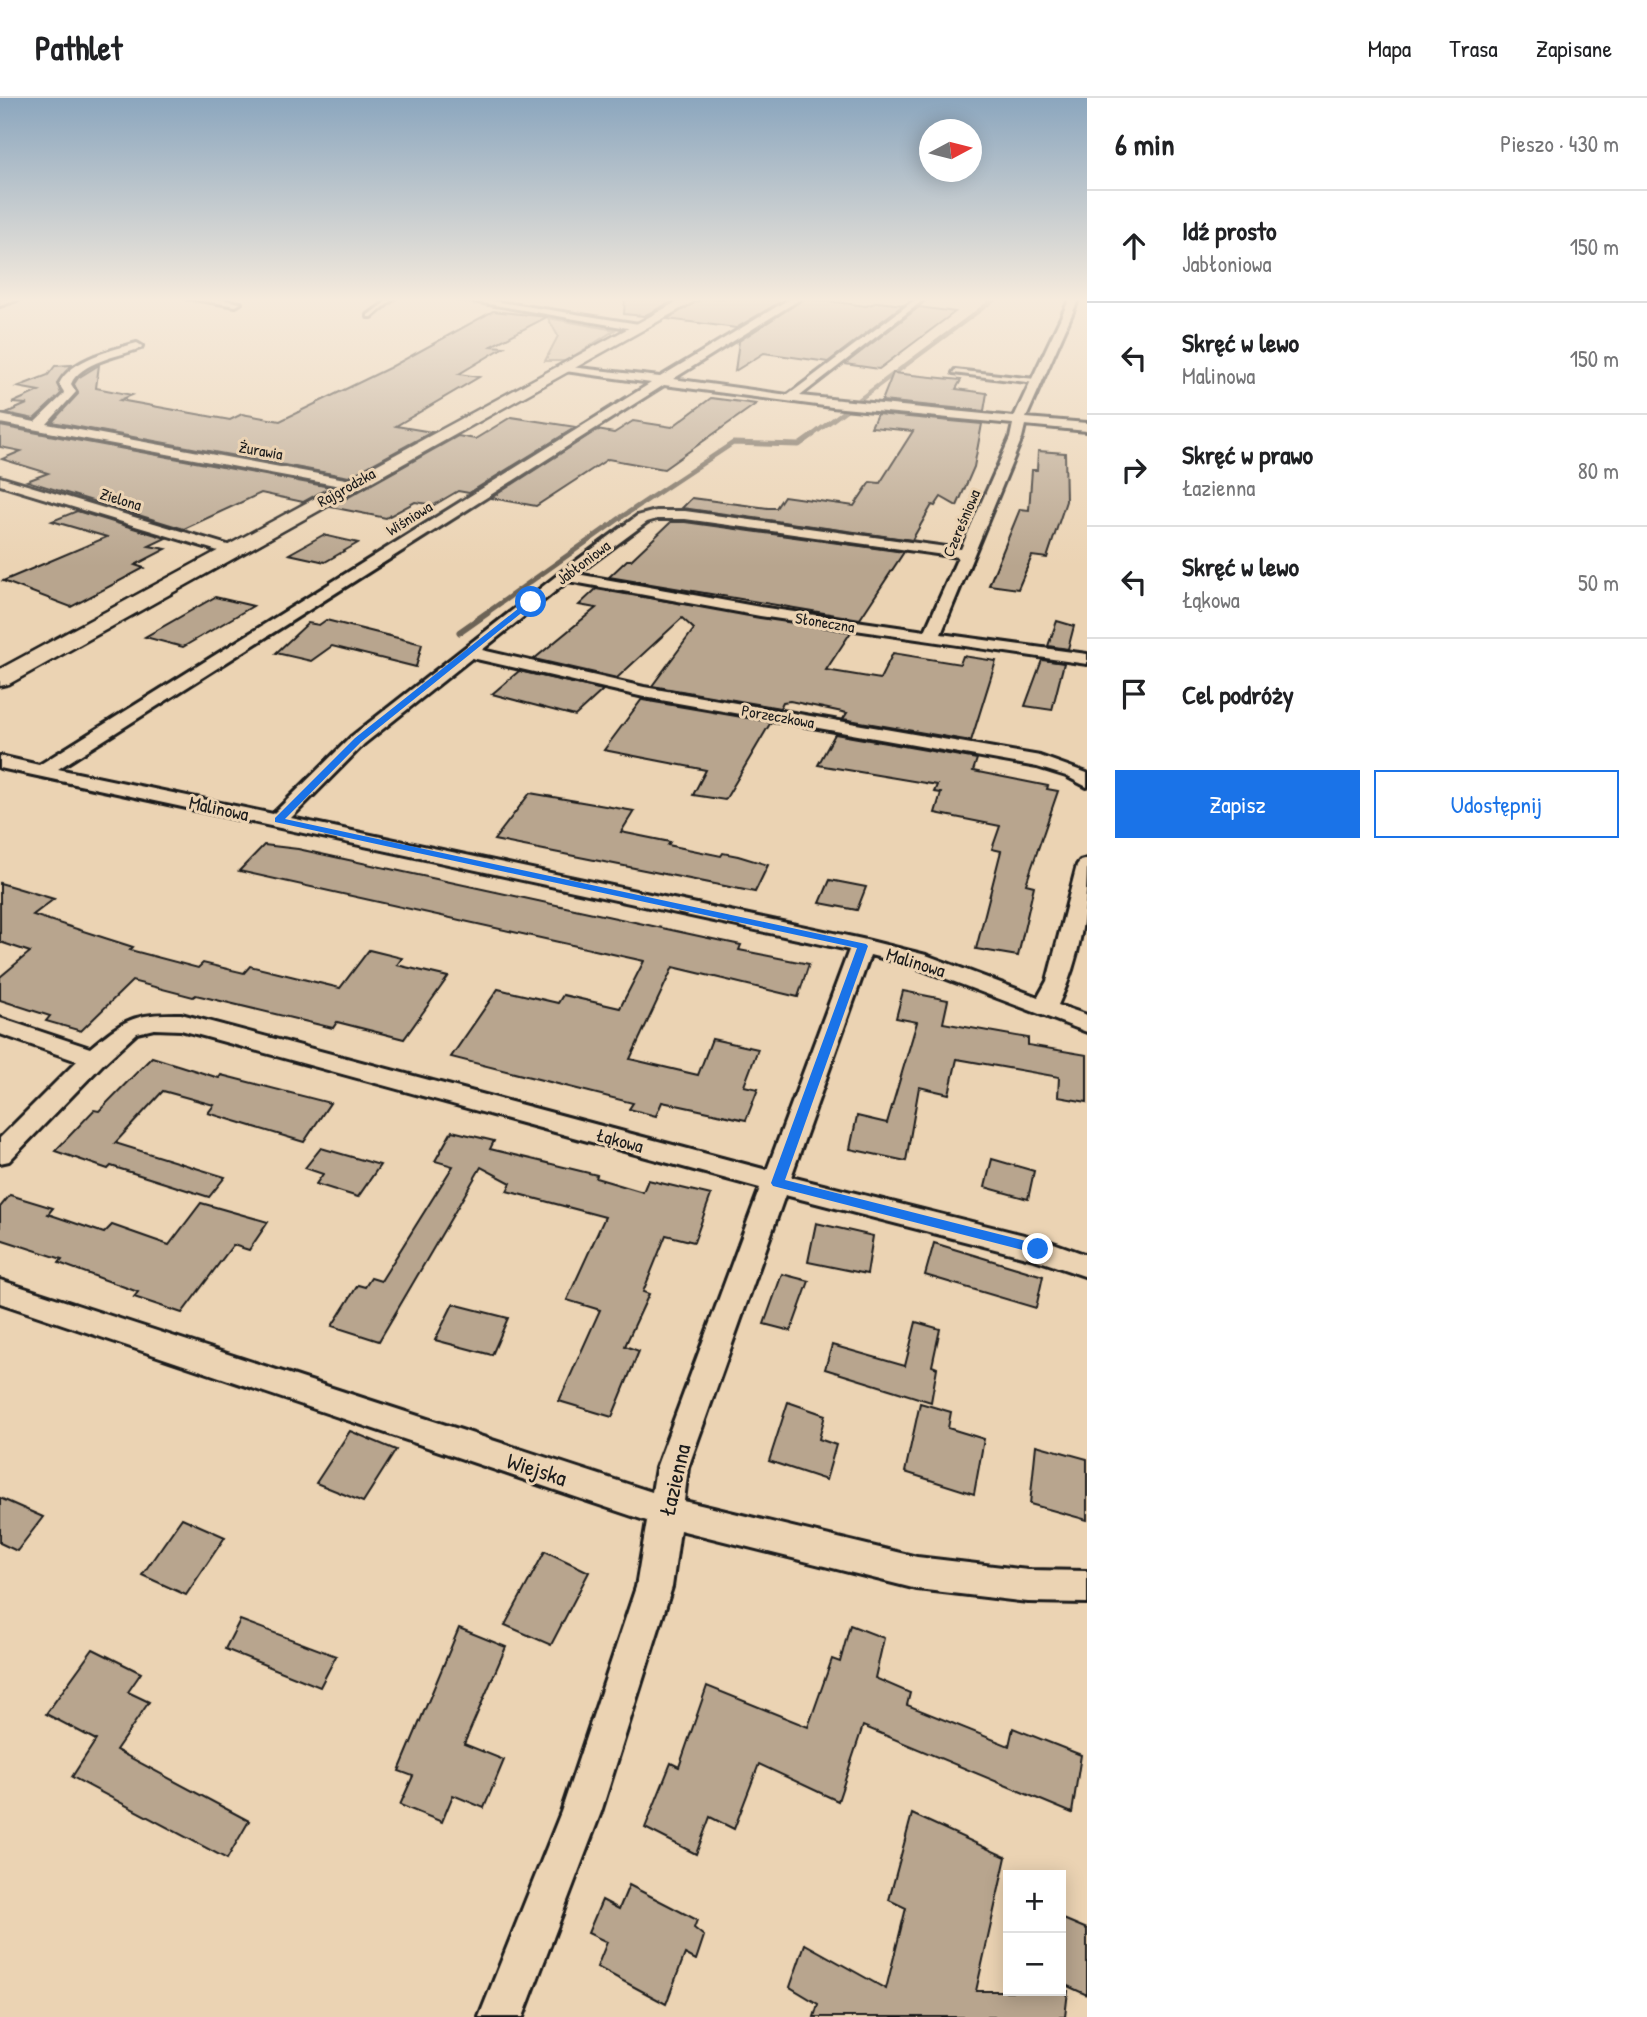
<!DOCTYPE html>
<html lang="pl">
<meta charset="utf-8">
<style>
body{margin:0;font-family:"Patrick Hand",sans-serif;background:#f6f6f6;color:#202124}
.controls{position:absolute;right:21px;bottom:21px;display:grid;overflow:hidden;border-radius:0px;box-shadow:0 4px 18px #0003}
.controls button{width:63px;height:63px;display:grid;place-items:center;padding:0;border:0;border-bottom:2px solid #e0e0e0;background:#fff;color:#202124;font:35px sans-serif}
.compass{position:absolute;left:919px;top:21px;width:63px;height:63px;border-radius:50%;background:#fff;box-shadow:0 4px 18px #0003;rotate:83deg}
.stop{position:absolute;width:21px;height:21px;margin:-16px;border:5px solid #1a73e8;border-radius:50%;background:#fff}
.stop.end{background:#1a73e8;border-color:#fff;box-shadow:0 2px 7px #0008}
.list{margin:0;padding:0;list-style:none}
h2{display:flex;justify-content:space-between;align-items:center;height:91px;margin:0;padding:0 28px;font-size:30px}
h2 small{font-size:23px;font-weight:400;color:#757577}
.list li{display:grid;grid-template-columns:46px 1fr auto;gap:21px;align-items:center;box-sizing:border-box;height:112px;padding:0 28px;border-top:2px solid #e0e0e0}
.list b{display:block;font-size:26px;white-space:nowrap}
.list p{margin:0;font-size:23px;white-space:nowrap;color:#757577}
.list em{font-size:23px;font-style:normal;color:#757577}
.actions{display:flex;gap:14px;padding:21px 28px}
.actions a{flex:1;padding:16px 0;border:2px solid #1a73e8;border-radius:0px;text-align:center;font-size:24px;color:#1a73e8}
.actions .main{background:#1a73e8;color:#fff}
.icon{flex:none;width:38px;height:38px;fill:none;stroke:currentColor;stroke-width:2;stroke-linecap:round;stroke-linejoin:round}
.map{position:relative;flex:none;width:1087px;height:1919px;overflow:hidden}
header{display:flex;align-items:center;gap:42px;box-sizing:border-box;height:98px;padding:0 35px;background:#fff;border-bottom:2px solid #e0e0e0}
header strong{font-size:33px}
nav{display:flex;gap:38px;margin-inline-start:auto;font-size:24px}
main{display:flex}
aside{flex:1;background:#fff}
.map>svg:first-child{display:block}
.green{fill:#cdb89d;stroke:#746a5c;stroke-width:2}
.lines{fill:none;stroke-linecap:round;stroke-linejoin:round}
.stream-far2{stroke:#6c6357;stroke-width:4.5}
.stream-far1{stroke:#6c6357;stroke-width:5}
.stream{stroke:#6c6357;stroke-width:7}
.building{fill:#b8a58e;stroke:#1c1c1c;stroke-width:2}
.lane-casing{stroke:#1c1c1c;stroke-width:6}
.street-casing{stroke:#1c1c1c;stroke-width:6}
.secondary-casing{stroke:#1c1c1c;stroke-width:5}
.lane{fill:#ebd3b3;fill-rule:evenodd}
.street{fill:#ebd3b3;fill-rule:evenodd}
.secondary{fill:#ebd3b3;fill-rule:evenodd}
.route{fill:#1a73e8}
.labels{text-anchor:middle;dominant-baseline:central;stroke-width:6;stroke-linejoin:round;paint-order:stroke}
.far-street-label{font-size:16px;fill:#1c1c1c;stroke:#ebd3b3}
.street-label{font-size:19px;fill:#1c1c1c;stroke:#ebd3b3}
.near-street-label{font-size:23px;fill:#1c1c1c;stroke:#ebd3b3}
</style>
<header>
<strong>Pathlet</strong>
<nav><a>Mapa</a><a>Trasa</a><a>Zapisane</a></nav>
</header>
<main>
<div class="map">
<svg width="1087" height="1919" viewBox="0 0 1087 1919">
<rect width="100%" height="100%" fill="#ebd3b3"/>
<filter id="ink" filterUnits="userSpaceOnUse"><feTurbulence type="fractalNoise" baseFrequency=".0143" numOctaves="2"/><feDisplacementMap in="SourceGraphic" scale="14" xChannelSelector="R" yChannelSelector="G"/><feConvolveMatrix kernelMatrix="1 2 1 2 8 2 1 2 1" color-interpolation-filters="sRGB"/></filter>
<g filter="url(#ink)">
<polygon class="green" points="548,220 615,232 566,263 545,263 558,238"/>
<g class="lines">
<g class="stream-far2">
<polyline points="856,304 996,200"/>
<polyline points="811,338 846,312"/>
</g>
<polyline class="stream-far1" points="485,516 623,418 733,345 799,347 813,337"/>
<polyline class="stream" points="460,534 487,515"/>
</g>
<g class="building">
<polygon points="625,200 679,200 644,218 624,216"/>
<polygon points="702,200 787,200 736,230 667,221"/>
<polygon points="805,200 866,208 878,204 903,207 828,264 764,255 735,273 739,243"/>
<polygon points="919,209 955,214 879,271 845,266"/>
<polygon points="493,213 547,219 491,248 504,249 459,276 479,279 396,328 432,334 349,379 52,324 78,296 74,286 78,280 99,267 96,290 132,297 120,302 230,322 242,316 280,323 389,270"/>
<polygon points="72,267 57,285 61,296 34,321 6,315 27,306 12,305 39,293 17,289 48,277 55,268"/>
<polygon points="893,275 961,282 956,291 987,295 984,313 882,303"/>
<polygon points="711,300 756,306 664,371 608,361 536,408 491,400 597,332 614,335 633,323 672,329"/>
<polygon points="877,316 982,326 974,369 957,408 941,399 935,408 932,407 912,442 682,410 692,400 768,410 776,410 784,398 854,408 870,384 880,385 913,333 871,329"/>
<polygon points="511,319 576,329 469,395 458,393 434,407 415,404 386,420 331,409 458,338 475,341"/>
<polygon points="0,328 330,389 303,404 261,395 184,431 27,383 48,375 2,361 21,353 0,349"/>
<polygon points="1038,353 1065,355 1066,403 1047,460 1032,458 1018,491 989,487 1020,411 1029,412 1032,372 1037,372"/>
<polygon points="77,413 166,440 149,448 166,451 135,467 144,470 71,509 3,483 107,439 52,423"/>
<polygon points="671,424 685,424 904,454 860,521 609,479 627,462 631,462"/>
<polygon points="323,437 358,445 325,464 289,456"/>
<polygon points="596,491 851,534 826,572 880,581 893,555 960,566 963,558 996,563 971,643 843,621 847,615 790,603 783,604 780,610 652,588 694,531 682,520 617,580 534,561 596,510 579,507"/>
<polygon points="215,499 253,508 183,549 145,539"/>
<polygon points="326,522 422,546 416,569 332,548 311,563 276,555 308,525 319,527"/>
<polygon points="1057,523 1074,528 1068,551 1048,548"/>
<polygon points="1042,562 1064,565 1052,612 1025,608"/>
<polygon points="519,573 603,592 575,618 492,596"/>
<polygon points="642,601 643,602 771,624 725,702 693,697 706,672 604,652"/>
<polygon points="835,636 977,661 973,673 1048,688 1047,691 1058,693 1026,786 1034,788 1018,858 976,851 1001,753 992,751 1000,728 935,715 941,695 934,694 937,687 818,667"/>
<polygon points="530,695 634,713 621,734 670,744 668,747 721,758 723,755 738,758 768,767 755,794 494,742"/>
<polygon points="264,747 298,751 708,840 741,847 739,852 809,866 798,899 673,869 630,961 698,977 712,941 758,951 744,988 758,991 746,1022 662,1004 656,1018 629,1011 633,1005 451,959 498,891 558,905 563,897 620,910 644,863 239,773"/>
<polygon points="830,782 866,789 857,812 820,805"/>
<polygon points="0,785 54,801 33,817 133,849 130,852 198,870 203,865 244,875 250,868 340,890 369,852 402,860 397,867 448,879 404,941 337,924 333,930 196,897 193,899 132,883 81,933 46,923 50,918 0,902 0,879 30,854 0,844"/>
<polygon points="903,893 948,902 943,925 1028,940 1028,947 1087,957 1087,1004 1058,999 1059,979 957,961 949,996 919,989 906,1063 850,1051 857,1018 887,1025 917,924 896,920"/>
<polygon points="152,959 219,980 221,977 330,1005 304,1044 208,1015 214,1007 163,993 115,1045 225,1079 209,1099 111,1068 108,1071 55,1053 94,1012 99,1013"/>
<polygon points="452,1033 494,1043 490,1051 597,1077 596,1080 643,1094 648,1082 711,1097 694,1144 666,1137 643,1194 649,1196 625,1248 639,1253 612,1319 559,1303 600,1212 567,1202 605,1119 507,1093 511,1085 481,1069 379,1243 332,1228 358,1187 365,1189 371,1180 381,1183 453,1068 435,1063"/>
<polygon points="321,1050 380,1067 358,1099 316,1086 323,1076 305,1070"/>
<polygon points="992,1061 1034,1073 1028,1101 985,1089"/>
<polygon points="10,1097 53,1110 48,1116 104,1135 112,1127 169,1147 201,1105 268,1124 249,1152 233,1147 182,1215 134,1199 138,1194 59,1165 62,1161 0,1141 0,1109"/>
<polygon points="816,1125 873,1138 867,1176 808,1164"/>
<polygon points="934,1145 1043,1178 1036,1210 925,1177"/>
<polygon points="782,1176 809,1183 791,1233 764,1226"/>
<polygon points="453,1206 508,1220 492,1257 435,1242"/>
<polygon points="916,1224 940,1231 932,1268 937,1270 931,1304 825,1271 832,1247 905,1268"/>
<polygon points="788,1304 825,1317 819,1341 836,1347 826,1382 769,1363"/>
<polygon points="920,1305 951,1314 948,1330 984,1341 974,1396 905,1374"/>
<polygon points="350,1333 396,1352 363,1404 316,1385"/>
<polygon points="1036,1347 1087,1361 1087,1422 1030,1406"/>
<polygon points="0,1400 43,1419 17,1453 0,1445"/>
<polygon points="182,1420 225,1439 186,1497 142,1477"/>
<polygon points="545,1453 589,1474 551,1547 505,1527"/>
<polygon points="240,1522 336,1558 320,1589 225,1551"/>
<polygon points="850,1527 884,1540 875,1580 910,1595 907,1607 1009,1648 1013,1630 1081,1657 1072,1715 863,1628 838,1703 759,1666 734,1731 710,1719 696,1756 645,1730 671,1665 679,1669 707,1588 808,1629 832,1561 840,1564"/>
<polygon points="459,1530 506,1549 464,1646 504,1662 484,1710 453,1697 442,1724 400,1707 413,1678 399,1673"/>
<polygon points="93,1551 141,1575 128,1594 149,1604 116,1652 249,1723 227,1761 72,1679 96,1642 46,1616"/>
<polygon points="912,1716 1006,1759 976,1893 1068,1893 1065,1919 814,1919 818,1906 790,1889 805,1846 886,1891 906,1810 889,1802"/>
<polygon points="629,1787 697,1822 694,1830 704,1838 696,1862 685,1856 666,1906 597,1869 607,1844 588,1835 602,1802 619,1811"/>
<polygon points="1061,1820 1087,1831 1087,1897 1061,1885"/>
</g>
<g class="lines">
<g class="lane-casing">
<g id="lane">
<polygon points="391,200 395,200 372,219 368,219 368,217"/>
<polygon points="955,272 1035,281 1038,283 1035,285 953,275"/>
</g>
</g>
<g class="street-casing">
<g id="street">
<polygon points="9,200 23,200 0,208 0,202"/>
<polygon points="186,200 213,200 241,205 236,208"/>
<polygon points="454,200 474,200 639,226 644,229 639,232"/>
<path d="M791,200H802L673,281L788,297L917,200H926L800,298L1014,319L1070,200H1079L1026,320L1087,325V333L1025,327L1022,340L941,536L1087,556V566L760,518L568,483L482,552L644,589L1040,658L1087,675V689L1066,678L1037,669L644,599L472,560L364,646L291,720L862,841L926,857L1038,899L1047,883L1077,767L1080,763L1087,761C1087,813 1081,859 1058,907L1087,917V934L910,867L870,857L791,1079L1048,1143L1087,1157V1179L1034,1161L785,1097L688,1370L684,1403L917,1459L1028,1472L1087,1473V1505L1028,1504L917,1491L680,1432L672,1489L601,1714L523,1919H479L561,1714L636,1489L647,1423L0,1205V1182L652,1394L656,1370L760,1090L181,932L154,931L137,935L103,966L9,1063L0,1065V1040L77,963L0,936V920L90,950C125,921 134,915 181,916L767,1072L849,852L0,670V658L39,667L651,285L565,273L560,270L561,268L660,279ZM664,287L832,309L1013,326L1010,340L961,451L685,413H656L637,418L560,475L352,638L273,716L58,671ZM657,421H685L958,459L925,533L760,509L577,476L647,424Z"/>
<path d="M137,245L142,248L141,250C120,258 80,264 71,286L76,294L47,326L351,382L358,386L351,390L0,325V317L35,324L63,297L64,294L59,286C71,261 112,252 137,245Z"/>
<polygon points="0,379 238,450 240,453 233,457 228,456 0,387"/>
</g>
</g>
<g class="secondary-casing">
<polygon id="secondary" points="684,200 700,200 9,586 0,588 0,571"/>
</g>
<use href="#lane" class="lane"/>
<use href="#street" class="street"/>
<use href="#secondary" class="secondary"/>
</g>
</g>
<linearGradient id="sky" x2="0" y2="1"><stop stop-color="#8ba6be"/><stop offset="0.43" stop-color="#f6ebdd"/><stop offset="1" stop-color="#f6ebdd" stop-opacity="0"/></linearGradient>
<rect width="1087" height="468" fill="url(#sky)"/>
<polygon class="route" points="529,502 535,504 361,644 285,721 866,846 868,848 785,1082 1038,1146 1044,1151 1042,1154 1038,1156 773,1088 771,1085 857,850 275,724 275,720 355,640"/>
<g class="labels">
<g class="far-street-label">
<text transform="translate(261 352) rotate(10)">Żurawia</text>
<text transform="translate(346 389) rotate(-29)">Rajgrodzka</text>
<text transform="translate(121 401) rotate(17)">Zielona</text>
<text transform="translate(409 420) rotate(-32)">Wiśniowa</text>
<text transform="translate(961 425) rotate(-67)">Czereśniowa</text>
<text transform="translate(583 464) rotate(-37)">Jabłoniowa</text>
<text transform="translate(825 524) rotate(9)">Słoneczna</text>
<text transform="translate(778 618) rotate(10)">Porzeczkowa</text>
</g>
<g class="street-label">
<text transform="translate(219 710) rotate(12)">Malinowa</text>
<text transform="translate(916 864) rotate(17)">Malinowa</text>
<text transform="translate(620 1042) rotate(15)">Łąkowa</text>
</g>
<g class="near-street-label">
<text transform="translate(537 1371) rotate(18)">Wiejska</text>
<text transform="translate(674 1382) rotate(-77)">Łazienna</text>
</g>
</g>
</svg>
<div class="controls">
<button>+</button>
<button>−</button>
</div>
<svg class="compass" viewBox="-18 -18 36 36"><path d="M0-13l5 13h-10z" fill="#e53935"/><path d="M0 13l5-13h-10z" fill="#757577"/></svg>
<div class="stop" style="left:531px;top:504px"></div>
<div class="stop end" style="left:1038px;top:1151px"></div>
</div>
<aside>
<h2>6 min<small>Pieszo · 430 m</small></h2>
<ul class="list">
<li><svg class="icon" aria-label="ahead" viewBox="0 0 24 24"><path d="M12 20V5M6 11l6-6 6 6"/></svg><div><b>Idź prosto</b><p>Jabłoniowa</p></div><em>150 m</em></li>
<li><svg class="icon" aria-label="left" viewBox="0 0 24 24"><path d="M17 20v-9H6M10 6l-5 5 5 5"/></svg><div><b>Skręć w lewo</b><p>Malinowa</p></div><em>150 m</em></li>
<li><svg class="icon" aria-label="right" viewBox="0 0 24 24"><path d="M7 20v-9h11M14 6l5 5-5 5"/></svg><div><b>Skręć w prawo</b><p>Łazienna</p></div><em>80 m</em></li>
<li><svg class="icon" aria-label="left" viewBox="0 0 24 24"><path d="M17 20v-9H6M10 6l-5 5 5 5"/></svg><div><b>Skręć w lewo</b><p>Łąkowa</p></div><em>50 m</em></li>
<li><svg class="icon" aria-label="arrive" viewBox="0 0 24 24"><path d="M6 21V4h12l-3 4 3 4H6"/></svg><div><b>Cel podróży</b></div></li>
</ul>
<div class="actions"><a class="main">Zapisz</a><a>Udostępnij</a></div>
</aside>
</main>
